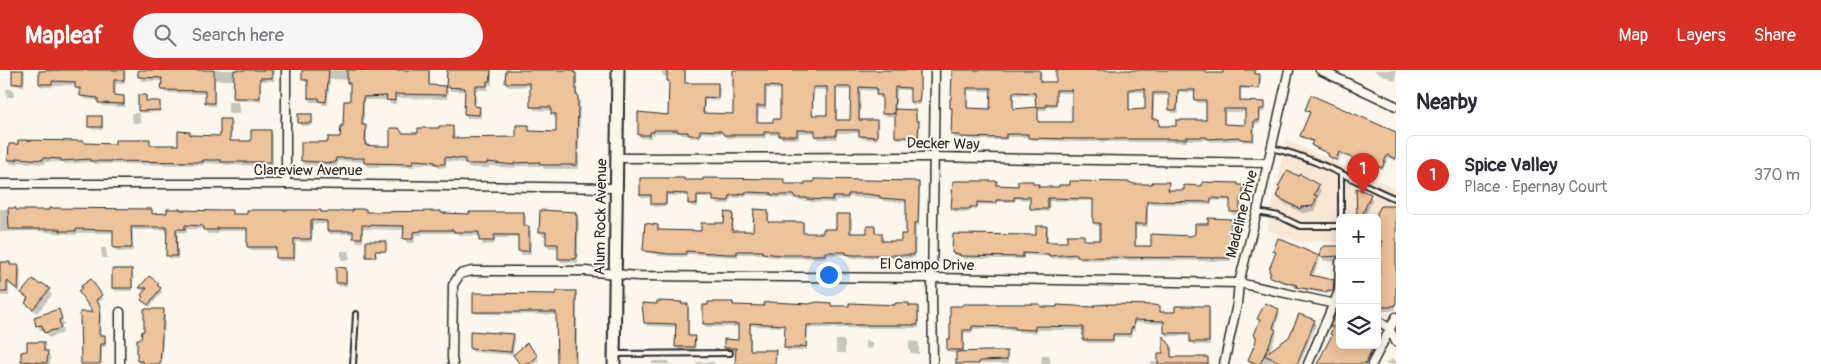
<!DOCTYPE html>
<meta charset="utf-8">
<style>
body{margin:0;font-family:Pangolin,sans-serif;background:#f7f7f7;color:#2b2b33}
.controls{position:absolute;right:15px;bottom:15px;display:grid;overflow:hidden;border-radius:8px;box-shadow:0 2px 12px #0003}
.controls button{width:45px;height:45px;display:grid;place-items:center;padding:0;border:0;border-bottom:1px solid #e1e1e2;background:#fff;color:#2b2b33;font:25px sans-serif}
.you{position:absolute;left:828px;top:204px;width:18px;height:18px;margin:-12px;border:4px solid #fff;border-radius:50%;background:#1a73e8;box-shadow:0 0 0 8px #1a73e833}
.badge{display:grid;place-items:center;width:32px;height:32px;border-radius:50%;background:#d93025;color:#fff;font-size:16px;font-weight:700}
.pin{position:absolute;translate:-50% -41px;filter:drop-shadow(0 1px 2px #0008)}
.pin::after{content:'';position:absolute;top:26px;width:18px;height:15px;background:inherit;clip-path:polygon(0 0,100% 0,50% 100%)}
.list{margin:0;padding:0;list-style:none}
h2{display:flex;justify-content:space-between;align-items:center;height:65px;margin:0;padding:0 20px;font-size:21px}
h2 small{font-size:16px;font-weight:400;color:#7c7c81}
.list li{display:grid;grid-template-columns:32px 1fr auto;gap:15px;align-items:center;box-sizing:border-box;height:80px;margin:0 10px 10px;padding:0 10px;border:1px solid #e1e1e2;border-radius:8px}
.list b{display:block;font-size:19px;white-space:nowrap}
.list p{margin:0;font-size:16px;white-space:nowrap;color:#7c7c81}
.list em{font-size:16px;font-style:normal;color:#7c7c81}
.icon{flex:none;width:28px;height:28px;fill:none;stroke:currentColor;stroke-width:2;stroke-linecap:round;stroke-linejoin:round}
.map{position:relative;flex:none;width:1396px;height:294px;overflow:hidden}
header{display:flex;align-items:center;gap:30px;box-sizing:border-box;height:70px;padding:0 25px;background:#d93025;color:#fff}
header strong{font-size:24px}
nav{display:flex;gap:28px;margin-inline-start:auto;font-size:18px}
.search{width:350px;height:45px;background:#f7f7f7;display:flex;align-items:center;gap:12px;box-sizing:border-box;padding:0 18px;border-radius:28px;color:#7c7c81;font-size:19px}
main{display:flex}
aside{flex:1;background:#fff}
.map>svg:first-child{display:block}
.built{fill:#f7e7d4}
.shadow{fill:#0003;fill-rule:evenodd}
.building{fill:#edc39c;stroke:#2b2b2b;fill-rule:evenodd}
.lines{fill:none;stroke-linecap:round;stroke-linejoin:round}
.service-casing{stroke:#2b2b2b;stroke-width:8}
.minor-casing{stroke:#2b2b2b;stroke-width:11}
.secondary-casing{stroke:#2b2b2b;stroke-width:15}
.service{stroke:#fbf7ec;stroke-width:4}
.minor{stroke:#fbf7ec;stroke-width:8}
.secondary{stroke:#fbf7ec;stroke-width:11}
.labels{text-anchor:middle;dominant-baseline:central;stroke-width:4;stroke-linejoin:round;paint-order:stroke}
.street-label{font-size:15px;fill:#2b2b2b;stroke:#fbf7ec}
</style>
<header>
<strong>Mapleaf</strong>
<div class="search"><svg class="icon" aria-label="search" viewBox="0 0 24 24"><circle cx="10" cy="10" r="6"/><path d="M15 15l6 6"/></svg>Search here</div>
<nav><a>Map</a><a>Layers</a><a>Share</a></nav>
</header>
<main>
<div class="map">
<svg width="1396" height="294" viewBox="0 0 1396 294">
<rect width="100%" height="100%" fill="#fbf7ec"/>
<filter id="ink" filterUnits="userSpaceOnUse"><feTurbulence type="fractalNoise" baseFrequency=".02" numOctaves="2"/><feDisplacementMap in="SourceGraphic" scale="10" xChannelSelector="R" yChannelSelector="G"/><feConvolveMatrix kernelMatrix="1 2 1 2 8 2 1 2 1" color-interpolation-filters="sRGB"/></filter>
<g filter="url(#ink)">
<polygon class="built" points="1286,70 1396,119 1396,172 1377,172 1377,148 1340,148 1340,172 1295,171 1267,160"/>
<g class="shadow">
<polygon points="13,0 25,0 24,16 15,16 13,13"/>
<polygon points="55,0 126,0 125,14 116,14 116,27 123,27 125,30 125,37 102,36 100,31 84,29 82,21 78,21 76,15 53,15 53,17 42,17 40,13 55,2"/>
<polygon points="139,0 274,0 274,11 261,11 261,31 237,31 239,35 239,44 230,44 228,41 228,32 237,32 234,28 235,10 215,10 215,36 208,36 206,32 206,24 165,23 163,20 163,11 141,11"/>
<polygon points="304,0 430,0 430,17 445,17 447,21 448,0 492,0 492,15 488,15 488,20 476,20 476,38 479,38 481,42 481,48 467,48 465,44 466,21 450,21 448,17 447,29 396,28 396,34 390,34 388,30 364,30 364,56 367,60 367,76 392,77 401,64 420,65 452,57 454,61 455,70 517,68 528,57 531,63 558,63 558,48 554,48 552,41 534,40 531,37 532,16 509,17 506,13 507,0 575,0 577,8 577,26 580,30 579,99 544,99 542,96 516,96 515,98 489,96 489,98 468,98 466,93 446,91 446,97 439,98 437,95 432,94 415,94 415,97 367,97 365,92 338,91 337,97 304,95 302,91 329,73 342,69 351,32 351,16 348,10 330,9 328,35 323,35 321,32 311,32 309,28 309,13 306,13 304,9"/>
<path d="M661,0H686V14L718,15L720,18L719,31L705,30V45H734V0H919L921,3L920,35H913L911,32V20H897L896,40L915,41L917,44V52L920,55L919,70L898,69L896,66V47L885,46L883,43V28H879L878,21L861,20L860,51H877L878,55V70L862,69L860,63H837V69H818L816,63H799V69H782L780,65H766V68H727L724,64L701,63V68H691L689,65H681L680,63H655V65L651,64V68H641L639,65L669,46L670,15L668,7L663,6ZM767,19L781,20V50L774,54H758L759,39H766ZM814,20H829L828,46L813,47ZM837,20H852L851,51H837Z"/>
<path d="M959,0L1040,1L1042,4L1041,13L1057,14L1065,0H1206L1208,4H1224L1255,1L1256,5H1259L1261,8L1260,20L1241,19V33H1265L1266,42H1261L1260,54H1255L1254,72H1243L1242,70L1211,72L1209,70H1187V72H1078L1032,70L1029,67H1008L1007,70H980L955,68L953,65V41L951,38ZM968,21H992L991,40H968ZM1130,22H1146V41H1130ZM1179,22L1196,23L1197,33H1207V52L1178,58L1160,57L1158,51H1154V26H1170V40L1172,43H1178ZM1057,23H1073V53H1039L1038,40H1047V37L1057,36ZM1014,25L1037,26L1038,39L1014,40ZM1225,42H1246V56H1225Z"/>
<polygon points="1374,0 1396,0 1396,11 1376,2"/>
<polygon points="6,19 13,19 14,27 7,27"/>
<polygon points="146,27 147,32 159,32 160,42 141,43 140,41"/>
<polygon points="1306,39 1396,64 1396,91 1388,88 1383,100 1363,92 1363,94 1341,85 1338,92 1331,89 1330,85 1314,78 1312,75 1313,73 1303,68 1302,65 1310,43"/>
<polygon points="131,43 139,43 141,53 133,53"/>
<polygon points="311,45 313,56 301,56 299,53"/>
<polygon points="101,47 103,50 103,60 91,59 89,56"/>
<polygon points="229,50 232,54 231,72 252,73 271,61 273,65 273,96 225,95 224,94 204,93 204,95 93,94 92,92 65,94 64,92 45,92 45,94 18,92 18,94 11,94 9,90 84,72 85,75 117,75 149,70 151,76 179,76 189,63 191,67 221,67"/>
<polygon points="783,110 785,115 882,111 901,111 918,114 920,117 919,156 916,155 915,188 854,188 849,187 848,185 826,185 826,188 784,188 765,186 764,184 738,184 738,187 687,184 687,187 658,186 657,184 646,183 644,179 658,156 660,161 702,163 725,155 732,144 734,147 733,162 754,162 767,141 769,144 769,153 802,153 804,156 804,164 825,164 837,161 850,146 852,149 852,164 868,164 875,157 876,165 881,165 883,172 903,172 907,165 907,133 883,131 882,129 849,127 849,130 835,130 835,133 810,132 809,131 798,130 797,128 774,128 773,126 746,125 746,127 741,126 741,128 731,128 730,134 716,134 714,128 698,128 698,137 692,137 690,133 690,126 667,126 667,136 654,137 652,128 643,128 641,124 685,112"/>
<polygon points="996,112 998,115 1019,117 1032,113 1033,115 1038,115 1040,118 1168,113 1170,122 1242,116 1244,119 1244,131 1241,131 1241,145 1233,145 1231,141 1232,131 1212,131 1212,135 1148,134 1148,157 1136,157 1136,178 1152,178 1192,167 1210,155 1230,150 1232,153 1231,191 1080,190 1078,187 1052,189 1051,187 1024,185 1024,189 963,189 962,186 955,186 954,183 1037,166 1046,157 1048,160 1048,173 1068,173 1083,167 1085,171 1101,171 1101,156 1096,156 1094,153 1094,131 1049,131 1049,142 1033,141 1031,138 1031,130 1016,129 1016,132 998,132 997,135 978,135 978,139 971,139 971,142 955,142 953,139"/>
<polygon points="1318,116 1321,121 1315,141 1302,143 1280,131 1277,126 1280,119 1279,117"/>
<polygon points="1370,125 1372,130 1365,148 1358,148"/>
<polygon points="1382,137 1396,137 1396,240 1393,240 1393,241 1380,241 1377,235 1377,148"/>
<polygon points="0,139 15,139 16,141 151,140 153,145 180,142 231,141 233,145 321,144 366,140 368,144 470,145 524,143 526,147 526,157 529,157 531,161 531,185 521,185 519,181 519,168 495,168 495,174 483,175 481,166 458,165 457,163 422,163 422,165 415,165 414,173 407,173 405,169 405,160 363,159 363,172 357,172 355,164 330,164 328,160 328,154 313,154 312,172 296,172 295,191 279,191 277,187 277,180 250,180 248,177 248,161 218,161 218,164 207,164 205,159 187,159 187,163 178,162 178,189 170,189 168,185 168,160 133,160 133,181 117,182 115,178 115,163 77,163 77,165 37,161 0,162"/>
<polygon points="575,143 579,151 578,193 561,192 559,188 559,178 549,178 547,174 547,166 543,166 541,162"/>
<polygon points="385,173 386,182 375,182 375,187 368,188 368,186"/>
<polygon points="1340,177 1340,192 1324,191 1322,187"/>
<polygon points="101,178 106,178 107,188 102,188"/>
<polygon points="341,181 349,181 350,190 341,190"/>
<polygon points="1275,181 1318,187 1320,190 1313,206 1333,211 1335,214 1334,223 1331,222 1327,224 1300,219 1273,209 1270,201 1276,184"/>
<polygon points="0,193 9,193 11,196 18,196 21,201 20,223 9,214 9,226 0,226"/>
<polygon points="345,199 347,202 347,216 339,216 337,212"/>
<polygon points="132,200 133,203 133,221 115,221 113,218"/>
<polygon points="149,208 158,214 162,222 150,237 142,230 146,221 142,221 141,218"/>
<polygon points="91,211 103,229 97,234 101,240 100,267 104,267 106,270 106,277 102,277 102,294 82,294 95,244"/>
<polygon points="42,214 52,225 37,243 30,238 27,233 28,230 23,223 40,217"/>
<polygon points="575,223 577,226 577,294 558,294 558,245 476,244 474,241"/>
<polygon points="681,233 682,236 687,236 689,239 689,267 694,267 696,270 695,280 678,280 677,276 677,257 647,256 645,253"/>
<polygon points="733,234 734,236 765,237 830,234 832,237 909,234 910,237 917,237 919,241 919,258 808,258 807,280 802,279 802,281 787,281 786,277 786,257 751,256 751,281 774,294 736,294 737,281 727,281 725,277 739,271 739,257 706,257 704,253"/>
<polygon points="1040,236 1042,238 1159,237 1161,243 1177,243 1208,237 1210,240 1210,275 1193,275 1192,266 1167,266 1165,254 1135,253 1135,261 1132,261 1132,267 1114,267 1114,273 1087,273 1085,269 1085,260 1037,260 1036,263 1018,262 1017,260 973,259 973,263 964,263 964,283 1006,283 1008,286 1008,294 957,294 958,283 950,283 948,280 951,270 952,238"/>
<polygon points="58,240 64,254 61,255 63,263 48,268 45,260 40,260 38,255"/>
<polygon points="163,240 165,243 165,261 163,261 162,294 139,294 138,270 142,271"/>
<polygon points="1278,240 1280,244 1275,260 1277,264 1268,284 1314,251 1316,255 1300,294 1250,294 1249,289 1257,269 1255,265 1260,252 1258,249"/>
<polygon points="1335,248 1340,275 1377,275 1377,264 1381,270 1373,285 1371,284 1366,294 1319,294 1332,266 1331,264 1334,259 1332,255"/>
<polygon points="471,262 513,265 515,268 513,285 473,282 471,279"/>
<polygon points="836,270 843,270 845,273 845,283 837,283 836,280"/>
<polygon points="865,271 872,272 872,279 865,278"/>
<polygon points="909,271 918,272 919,275 919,284 911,283 909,280"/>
<polygon points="43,274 50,287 50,294 24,294 22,291 28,282"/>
<polygon points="527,274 539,290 534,294 521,294"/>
<polygon points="1170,276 1172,280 1172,288 1203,294 1151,294 1151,292 1159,292"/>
<polygon points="1042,285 1049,285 1051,294 1041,294"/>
<polygon points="1391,289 1395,291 1396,289 1396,294 1386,294 1387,291 1390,292"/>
<polygon points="652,291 669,291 670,294 652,294"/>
<polygon points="696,292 714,292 715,294 696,294"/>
</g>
<g class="building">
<polygon points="12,0 23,0 23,13 12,14"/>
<polygon points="63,0 124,0 124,10 114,10 114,25 124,26 124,34 98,33 98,28 80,26 80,18 75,18 75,12 52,11 52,14 39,14 39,1"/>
<polygon points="138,0 214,0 214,33 205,33 205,21 161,20 162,8 138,7"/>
<polygon points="234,0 272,0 272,8 260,8 260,28 233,28"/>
<polygon points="302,0 329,0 326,32 319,31 319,28 308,28 308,10 302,10"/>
<polygon points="347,0 429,0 429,15 446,16 446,25 395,24 395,31 386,30 387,26 363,27 362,55 366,55 365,75 376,76 390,76 390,58 399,58 402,63 418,63 418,58 439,58 439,56 453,56 453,68 516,67 516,55 529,55 529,61 556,62 556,44 551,44 551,37 530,37 530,13 505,13 506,0 574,0 574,3 576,3 576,25 578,25 577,95 540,95 540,92 514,93 514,95 487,92 487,94 465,94 465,89 445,87 445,94 435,94 435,92 429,91 413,90 413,94 364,93 364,88 336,88 335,93 301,91 301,72 328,72 328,67 340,67 341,56 343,56 344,31 350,31 350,13 347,13"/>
<polygon points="447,0 491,0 490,11 487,11 487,16 475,16 474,36 480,37 479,45 464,44 465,18 446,17"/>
<path d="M667,0H685V13H718V28L704,27L703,43L733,44V0H920V24L919,32H910V18L895,17L894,44H882V25H876L877,18L859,17V50H877V67L859,66V60H836V66H815V60H797V66H779V62H764V65H724L721,61L700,60V65H688V62H678V60H654V62H650V65H638V42L668,45L669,11H667ZM765,16L780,17V49H773V52H757V36H765ZM813,17H827V45H812ZM836,17H851L850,50H836Z"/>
<path d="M952,0H1040V12H1056V0H1206V3H1223V0H1255V4H1260L1259,18L1240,17V31L1265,32V39H1260L1259,51H1254L1253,70L1240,69V67L1208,69L1207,67H1186V69H1076L1028,68V64H1006V68L960,67V65H951L952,38H950V29H951ZM967,18H991L990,39L967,38ZM1129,19H1145V39L1129,40ZM1056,20H1072V52H1038V37L1013,39V22L1035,23L1036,37H1046V34H1056ZM1178,20H1195L1194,30H1206V50H1176V56H1159V49H1152L1153,23H1169V40H1177ZM1224,39H1245V55L1224,54Z"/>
<polygon points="138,25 146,25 146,31 160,31 160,40 138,41"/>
<polygon points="1311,25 1396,62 1396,89 1387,85 1382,98 1362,90 1361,92 1339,82 1336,90 1328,86 1329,84 1311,75 1313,71 1300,66 1310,42 1305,40"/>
<polygon points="895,39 916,40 916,51 919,51 918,67 895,67"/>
<rect x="298" y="44" width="14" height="9"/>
<rect x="88" y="46" width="14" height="11"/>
<polygon points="220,49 230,49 230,71 251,71 251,60 271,60 271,92 221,92 221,90 203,90 203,92 90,91 90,89 61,91 61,89 43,88 43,90 17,88 17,90 8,90 9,74 18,74 18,70 84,71 84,73 115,74 115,70 141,70 141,69 150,69 150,75 178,75 178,61 190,62 190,65 220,66"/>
<polygon points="1287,101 1299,106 1300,104 1319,115 1314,125 1317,126 1313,136 1301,137 1300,139 1276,126 1280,118 1278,117"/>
<polygon points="640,108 684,108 684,110 703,110 703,108 784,109 784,114 805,114 805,112 814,112 814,109 915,111 915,112 919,112 919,125 918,153 914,153 914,185 852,185 846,184 846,182 825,182 825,185 781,185 762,183 762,181 737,181 737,184 726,184 686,181 686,184 669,184 645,181 643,180 645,153 658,155 658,160 701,161 701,153 724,153 725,142 733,143 732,161 753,161 754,139 768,140 768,152 803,152 803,163 823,163 823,159 836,159 836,144 850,144 850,163 867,163 867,156 875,156 875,163 882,163 882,171 901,171 901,164 906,164 906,130 880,128 880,126 867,124 848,124 848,127 833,127 833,130 807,129 807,128 795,128 795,125 771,125 771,123 745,122 745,124 740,123 740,125 730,125 729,131 713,131 713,125 697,125 697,134 688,134 688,124 666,123 666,134 651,134 651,125 640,125"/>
<polygon points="953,111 997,111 996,115 1018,116 1018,111 1033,111 1033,114 1039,114 1038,117 1059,117 1059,115 1070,115 1070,111 1129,112 1134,114 1152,114 1152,112 1169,112 1168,120 1184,120 1184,115 1202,116 1202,112 1238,113 1238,115 1243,115 1243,128 1240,128 1240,142 1230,142 1230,129 1211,128 1211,132 1147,131 1146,154 1135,154 1135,176 1151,176 1151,164 1191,166 1195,164 1195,154 1208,154 1208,148 1231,149 1230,188 1077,187 1077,184 1049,186 1049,184 1023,183 1023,187 960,186 960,184 952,183 953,164 1036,165 1036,156 1047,156 1046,172 1067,172 1067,165 1084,165 1084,170 1100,170 1100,153 1093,153 1093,129 1048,128 1048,139 1030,139 1030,127 1014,127 1014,130 996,130 996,133 977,132 977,137 970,137 970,139 951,139"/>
<polygon points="1356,118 1371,124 1361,148 1357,148"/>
<polygon points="1381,136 1396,136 1396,232 1395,236 1391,236 1391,237 1377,237 1382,171 1377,171 1377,143"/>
<polygon points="8,138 16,138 16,140 49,140 49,138 152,139 152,144 167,143 167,139 180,139 181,140 220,141 220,140 232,140 232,144 247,144 247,140 321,140 321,142 341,142 341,141 353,141 353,139 366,139 366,142 371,142 441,141 441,143 469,144 469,142 524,142 524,156 529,156 529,181 518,181 518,165 494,165 494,171 479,171 479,162 454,162 454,160 421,160 421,161 413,162 413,169 403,169 404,156 362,155 362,168 353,168 353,161 327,161 327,151 311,150 311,169 294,169 294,188 276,188 276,177 247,177 247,158 217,158 217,160 203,160 203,156 185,155 185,159 176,159 177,186 166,186 167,157 131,157 132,178 113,178 113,160 76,159 76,161 60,161 60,159 9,159"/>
<polygon points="540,140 576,142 575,145 577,145 576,189 558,189 558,174 546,174 546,162 539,162"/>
<polygon points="1278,168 1319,186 1310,205 1334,210 1333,221 1329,220 1325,222 1296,217 1297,215 1281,211 1269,206 1271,203 1269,202 1270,197 1276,182 1273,181"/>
<polygon points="366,171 386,171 386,181 375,181 376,187 366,187"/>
<polygon points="1323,176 1340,176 1340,186 1320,187 1321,178 1323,178"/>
<polygon points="0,192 10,192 10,195 19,195 18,220 7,211 7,222 0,222"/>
<polygon points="336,197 346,198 346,213 336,213"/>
<rect x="112" y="199" width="20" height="19"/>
<polygon points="149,206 159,213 157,215 161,218 148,235 141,230 143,227 141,225 147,218 139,218"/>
<polygon points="33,209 40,215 42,213 50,219 33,239 25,233 28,228 21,223"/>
<polygon points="91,209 102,225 96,230 100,236 99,265 105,265 105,274 101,274 100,294 81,294 80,242 93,242 78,221 82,218 81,216"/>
<polygon points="557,221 576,221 575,294 557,294 556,242 473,242 473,223 556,224"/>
<polygon points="657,231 682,232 681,234 688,234 688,266 695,266 694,277 675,277 676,254 644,253 642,233 657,234"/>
<polygon points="708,232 733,232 733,235 764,236 764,233 770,232 809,234 817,232 831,233 831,236 849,236 849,233 895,235 895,233 909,233 909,236 918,236 918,255 807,255 806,277 801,276 800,278 784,278 785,255 750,253 750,280 776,280 775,294 735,294 736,278 724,278 724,269 738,270 738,254 703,254 703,235 708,235"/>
<polygon points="1265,233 1279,239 1273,258 1276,260 1260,294 1258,294 1248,290 1256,271 1256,266 1254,265 1260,250 1257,249"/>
<polygon points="964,234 1039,234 1041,235 1041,237 1057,237 1057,235 1094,237 1094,235 1111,234 1153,235 1160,236 1160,242 1175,242 1175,236 1209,236 1209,272 1190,272 1190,263 1164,263 1164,251 1134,250 1133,258 1131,258 1130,264 1113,264 1113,270 1083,270 1083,257 1035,256 1035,260 1015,259 1015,257 972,256 972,260 963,260 963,280 947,280 947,269 950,269 950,236 961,236"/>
<polygon points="59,239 62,249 59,250 61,258 44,263 42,255 36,256 34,247"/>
<polygon points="144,239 164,239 160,294 142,294 142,291 137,291 137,269 141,269 142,261 144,261"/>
<polygon points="1337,240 1340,241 1340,275 1374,275 1365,294 1317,294 1332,265 1330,264 1333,257 1330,256"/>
<polygon points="1299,244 1315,250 1297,294 1284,294 1264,285 1289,267"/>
<polygon points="470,261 514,264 511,282 470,279"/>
<polygon points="1163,266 1171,276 1171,287 1208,287 1208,294 1158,294 1158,283 1163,283"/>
<polygon points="27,272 44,272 44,281 48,281 47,293 21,291 21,282 27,281"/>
<polygon points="527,273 538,286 529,294 520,294 513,285"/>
<polygon points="986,281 1007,281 1007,290 979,291 979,294 956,294 956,282"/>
</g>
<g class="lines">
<g class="service-casing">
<g id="service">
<path d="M1271,78C1314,87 1356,112 1396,129"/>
<polyline points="1257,142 1279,146 1300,156 1340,156"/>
<polyline points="1341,148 1341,104"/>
<polyline points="616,284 730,283"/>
<polyline points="353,294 356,244"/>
</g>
</g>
<g class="minor-casing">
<g id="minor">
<polyline points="1320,0 1396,36"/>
<polyline points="617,88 933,87 1268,93"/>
<polyline points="0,114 286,114 616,118"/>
<polyline points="286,114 286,0"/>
<polyline points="120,242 120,294"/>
<polyline points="1377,250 1389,258 1396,272"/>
<polyline points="453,294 452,288 453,215 460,204 472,201 585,201 637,206 932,208 1239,213 1340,235"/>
<polyline points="933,294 932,223 935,0"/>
<polyline points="1224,294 1237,234 1239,213 1257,142 1289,0"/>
<polyline points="1308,294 1339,221 1340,192"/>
<polyline points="1372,294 1396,247"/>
</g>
</g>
<g class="secondary-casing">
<polyline id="secondary" points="614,294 618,0"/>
</g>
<use href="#service" class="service"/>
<use href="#minor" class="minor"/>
<use href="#secondary" class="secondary"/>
</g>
</g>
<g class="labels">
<g class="street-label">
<text transform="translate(943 74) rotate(1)">Decker Way</text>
<text x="308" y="100">Clareview Avenue</text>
<text transform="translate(1242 144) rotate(-76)">Madeline Drive</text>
<text transform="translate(601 147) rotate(-89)">Alum Rock Avenue</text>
<text transform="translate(927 195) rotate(1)">El Campo Drive</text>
</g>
</g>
</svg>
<div class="controls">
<button>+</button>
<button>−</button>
<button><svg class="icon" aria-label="layers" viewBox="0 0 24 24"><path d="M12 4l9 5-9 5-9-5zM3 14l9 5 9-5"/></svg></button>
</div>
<div class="you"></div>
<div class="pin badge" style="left:1363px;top:124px">1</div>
</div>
<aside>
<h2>Nearby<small></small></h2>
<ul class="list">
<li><span class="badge">1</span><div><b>Spice Valley</b><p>Place · Epernay Court</p></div><em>370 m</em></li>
</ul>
</aside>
</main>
